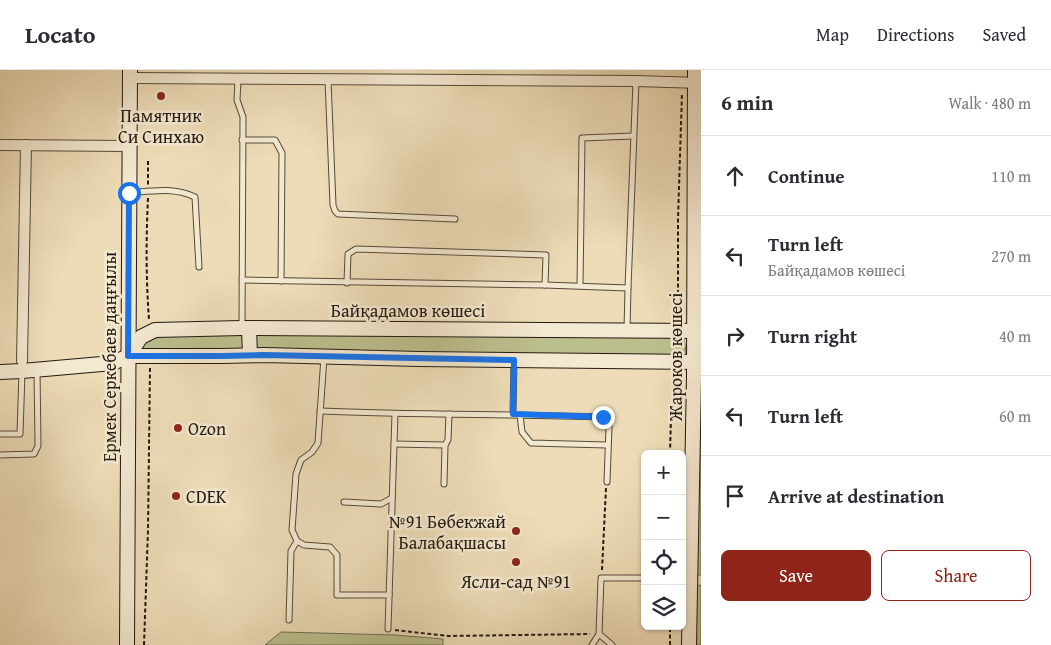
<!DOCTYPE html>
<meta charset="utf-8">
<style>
body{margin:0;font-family:"Gentium Book Plus",serif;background:#f7f7f7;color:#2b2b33}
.controls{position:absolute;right:15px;bottom:15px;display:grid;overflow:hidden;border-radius:8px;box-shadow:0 1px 4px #0004}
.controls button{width:45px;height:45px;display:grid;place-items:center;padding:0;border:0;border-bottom:1px solid #e1e1e2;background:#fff;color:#2b2b33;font:25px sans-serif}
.stop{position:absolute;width:15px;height:15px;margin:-11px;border:4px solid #1a73e8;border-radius:50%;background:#fff}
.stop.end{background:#1a73e8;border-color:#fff;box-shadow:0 1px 5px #0008}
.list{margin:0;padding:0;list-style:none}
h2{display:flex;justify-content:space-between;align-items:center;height:65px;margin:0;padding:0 20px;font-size:21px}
h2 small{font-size:16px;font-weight:400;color:#7c7c81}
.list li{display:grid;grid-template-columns:32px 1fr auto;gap:15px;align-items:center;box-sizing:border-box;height:80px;padding:0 20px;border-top:1px solid #e1e1e2}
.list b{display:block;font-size:19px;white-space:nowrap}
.list p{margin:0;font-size:16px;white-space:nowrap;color:#7c7c81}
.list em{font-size:16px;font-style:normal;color:#7c7c81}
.actions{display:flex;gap:10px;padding:15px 20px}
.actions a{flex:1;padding:11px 0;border:1px solid #8f2418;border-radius:8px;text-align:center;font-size:18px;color:#8f2418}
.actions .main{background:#8f2418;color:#fff}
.icon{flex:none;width:28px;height:28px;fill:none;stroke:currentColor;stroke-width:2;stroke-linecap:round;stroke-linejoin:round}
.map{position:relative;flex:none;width:701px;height:575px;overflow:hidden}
header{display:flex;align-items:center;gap:30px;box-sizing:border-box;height:70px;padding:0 25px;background:#fff;border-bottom:1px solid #e1e1e2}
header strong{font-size:24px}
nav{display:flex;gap:28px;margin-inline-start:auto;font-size:18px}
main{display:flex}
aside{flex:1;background:#fff}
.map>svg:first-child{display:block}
.green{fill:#bbbf8d;stroke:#6f6c4f}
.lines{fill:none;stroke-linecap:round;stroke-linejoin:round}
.lane-casing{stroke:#564a3a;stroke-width:7}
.street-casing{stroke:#564a3a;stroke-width:12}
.secondary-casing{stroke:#231a11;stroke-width:16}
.path{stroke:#231a11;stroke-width:2;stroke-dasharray:4 2.5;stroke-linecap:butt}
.lane{stroke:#f3e8d0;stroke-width:5}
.street{stroke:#f3e8d0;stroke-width:10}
.secondary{stroke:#f3e8d0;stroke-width:14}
.route{stroke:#1a73e8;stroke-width:6}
.poi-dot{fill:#8f2418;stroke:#f3e8d0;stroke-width:2}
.labels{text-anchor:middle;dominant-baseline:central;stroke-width:5;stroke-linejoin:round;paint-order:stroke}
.poi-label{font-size:18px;fill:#231a11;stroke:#f3e8d0}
.street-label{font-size:18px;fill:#231a11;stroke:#f3e8d0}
</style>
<header>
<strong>Locato</strong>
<nav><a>Map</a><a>Directions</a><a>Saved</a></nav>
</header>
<main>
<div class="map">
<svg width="701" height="575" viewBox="0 0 701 575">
<rect width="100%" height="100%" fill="#eddcb7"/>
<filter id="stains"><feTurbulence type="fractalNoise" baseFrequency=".004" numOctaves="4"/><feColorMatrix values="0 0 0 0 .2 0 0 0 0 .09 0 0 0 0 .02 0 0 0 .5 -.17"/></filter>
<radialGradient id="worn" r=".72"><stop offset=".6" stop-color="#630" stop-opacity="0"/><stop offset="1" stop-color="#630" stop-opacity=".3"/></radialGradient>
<g class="green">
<polygon points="149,264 684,267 687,290 133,283"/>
<polygon points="698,309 701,309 701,505 694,505"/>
<polygon points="701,515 701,575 695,575 697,516"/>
<polygon points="281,562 395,565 443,569 443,575 265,575"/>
</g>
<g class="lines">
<g class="lane-casing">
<g id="lane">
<polyline points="238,9 237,30 243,47 242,258"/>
<polyline points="328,10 333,135 335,141 338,144 455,149"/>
<polyline points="242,70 275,70 282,83 281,211"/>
<path d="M129,123C153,121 173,117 195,127L199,197"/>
<polyline points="242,210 545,215 628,218"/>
<polyline points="347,213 348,184 356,179 546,185 545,215"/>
<polyline points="580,216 582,68 633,66"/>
<polyline points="627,260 628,218 636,11"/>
<polyline points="324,287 318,373 312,382 301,390 296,404 292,460 297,471 304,475 330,477 337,485 337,525 389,525"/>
<path d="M320,341C414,345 508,344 603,347L608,351L609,357L607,412"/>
<polyline points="513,344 514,290"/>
<polyline points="520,345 522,362 531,373 607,375"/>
<polyline points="0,364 20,364 22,302"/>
<polyline points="394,374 445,375 448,370 449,344"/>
<polyline points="0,385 34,384 38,376 37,300"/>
<polyline points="444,414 445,375"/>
<polyline points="344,432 381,434 392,428"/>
<polyline points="289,550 291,481 297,471"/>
<polyline points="388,559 395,344"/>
<polyline points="599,564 612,575"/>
<polyline points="592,575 599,564 601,508 645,508"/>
</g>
</g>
<g class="street-casing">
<g id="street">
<polyline points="129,8 636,11 701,13"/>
<polyline points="0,75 129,76"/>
<polyline points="22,291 26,75"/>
</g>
</g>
<g class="secondary-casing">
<g id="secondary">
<polyline points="249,258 250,285"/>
<polyline points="128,286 141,267 155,260 242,258 701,261"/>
<polyline points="0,302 22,301 113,293 128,286 221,286 265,285 419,289 701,292"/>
<polyline points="127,575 130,0"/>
<polyline points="689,575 694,308 695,0"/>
</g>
</g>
<g class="path">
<polyline points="148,91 148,115"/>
<path d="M148,128C146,169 146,209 149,250"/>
<polyline points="678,250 678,149 682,23"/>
<polyline points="670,384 671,346 674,303"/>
<polyline points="602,500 606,418"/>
<polyline points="395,560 448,566 590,564"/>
<polyline points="144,575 148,460 150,297"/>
<polyline points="670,575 670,556"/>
</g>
<use href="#lane" class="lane"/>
<use href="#street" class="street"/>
<use href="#secondary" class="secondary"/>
</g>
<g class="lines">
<polyline class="route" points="129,123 128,286 221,286 265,285 514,290 513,344 603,347"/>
</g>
<g class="poi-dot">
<circle cx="161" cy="26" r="5"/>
<circle cx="178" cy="358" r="5"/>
<circle cx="176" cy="426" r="5"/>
<circle cx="516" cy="461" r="5"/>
<circle cx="516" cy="492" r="5"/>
</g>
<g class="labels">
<g class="poi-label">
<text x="161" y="45">Памятник<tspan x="161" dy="21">Си Синхаю</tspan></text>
<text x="188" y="358" text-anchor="start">Ozon</text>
<text x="186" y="426" text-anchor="start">CDEK</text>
<text x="506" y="451" text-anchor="end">№91 Бөбекжай<tspan x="506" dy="21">Балабақшасы</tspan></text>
<text x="516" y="511">Ясли-сад №91</text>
</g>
<g class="street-label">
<text x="408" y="240">Байқадамов көшесі</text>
<text transform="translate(109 287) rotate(-90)">Ермек Серкебаев даңғылы</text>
<text transform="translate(675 287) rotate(-90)">Жароков көшесі</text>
</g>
</g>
<rect width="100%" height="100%" filter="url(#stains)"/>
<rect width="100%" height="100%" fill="url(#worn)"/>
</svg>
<div class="controls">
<button>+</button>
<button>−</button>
<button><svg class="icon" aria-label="locate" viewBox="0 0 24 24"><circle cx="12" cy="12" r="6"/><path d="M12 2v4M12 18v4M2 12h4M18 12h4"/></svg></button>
<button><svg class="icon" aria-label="layers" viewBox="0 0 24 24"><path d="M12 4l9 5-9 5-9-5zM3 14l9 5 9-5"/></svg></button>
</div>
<div class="stop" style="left:129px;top:123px"></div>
<div class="stop end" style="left:603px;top:347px"></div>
</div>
<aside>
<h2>6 min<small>Walk · 480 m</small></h2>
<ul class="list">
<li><svg class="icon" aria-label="ahead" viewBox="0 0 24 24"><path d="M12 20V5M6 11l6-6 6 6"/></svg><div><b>Continue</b></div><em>110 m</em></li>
<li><svg class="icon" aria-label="left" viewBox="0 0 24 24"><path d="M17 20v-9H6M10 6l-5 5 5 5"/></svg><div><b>Turn left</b><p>Байқадамов көшесі</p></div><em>270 m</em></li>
<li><svg class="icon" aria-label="right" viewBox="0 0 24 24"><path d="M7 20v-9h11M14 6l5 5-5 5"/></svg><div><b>Turn right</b></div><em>40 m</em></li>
<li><svg class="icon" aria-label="left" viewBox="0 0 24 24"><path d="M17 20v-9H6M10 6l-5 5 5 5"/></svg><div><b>Turn left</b></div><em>60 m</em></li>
<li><svg class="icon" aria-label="arrive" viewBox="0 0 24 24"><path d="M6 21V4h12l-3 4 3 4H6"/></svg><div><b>Arrive at destination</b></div></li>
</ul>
<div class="actions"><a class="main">Save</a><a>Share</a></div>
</aside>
</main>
